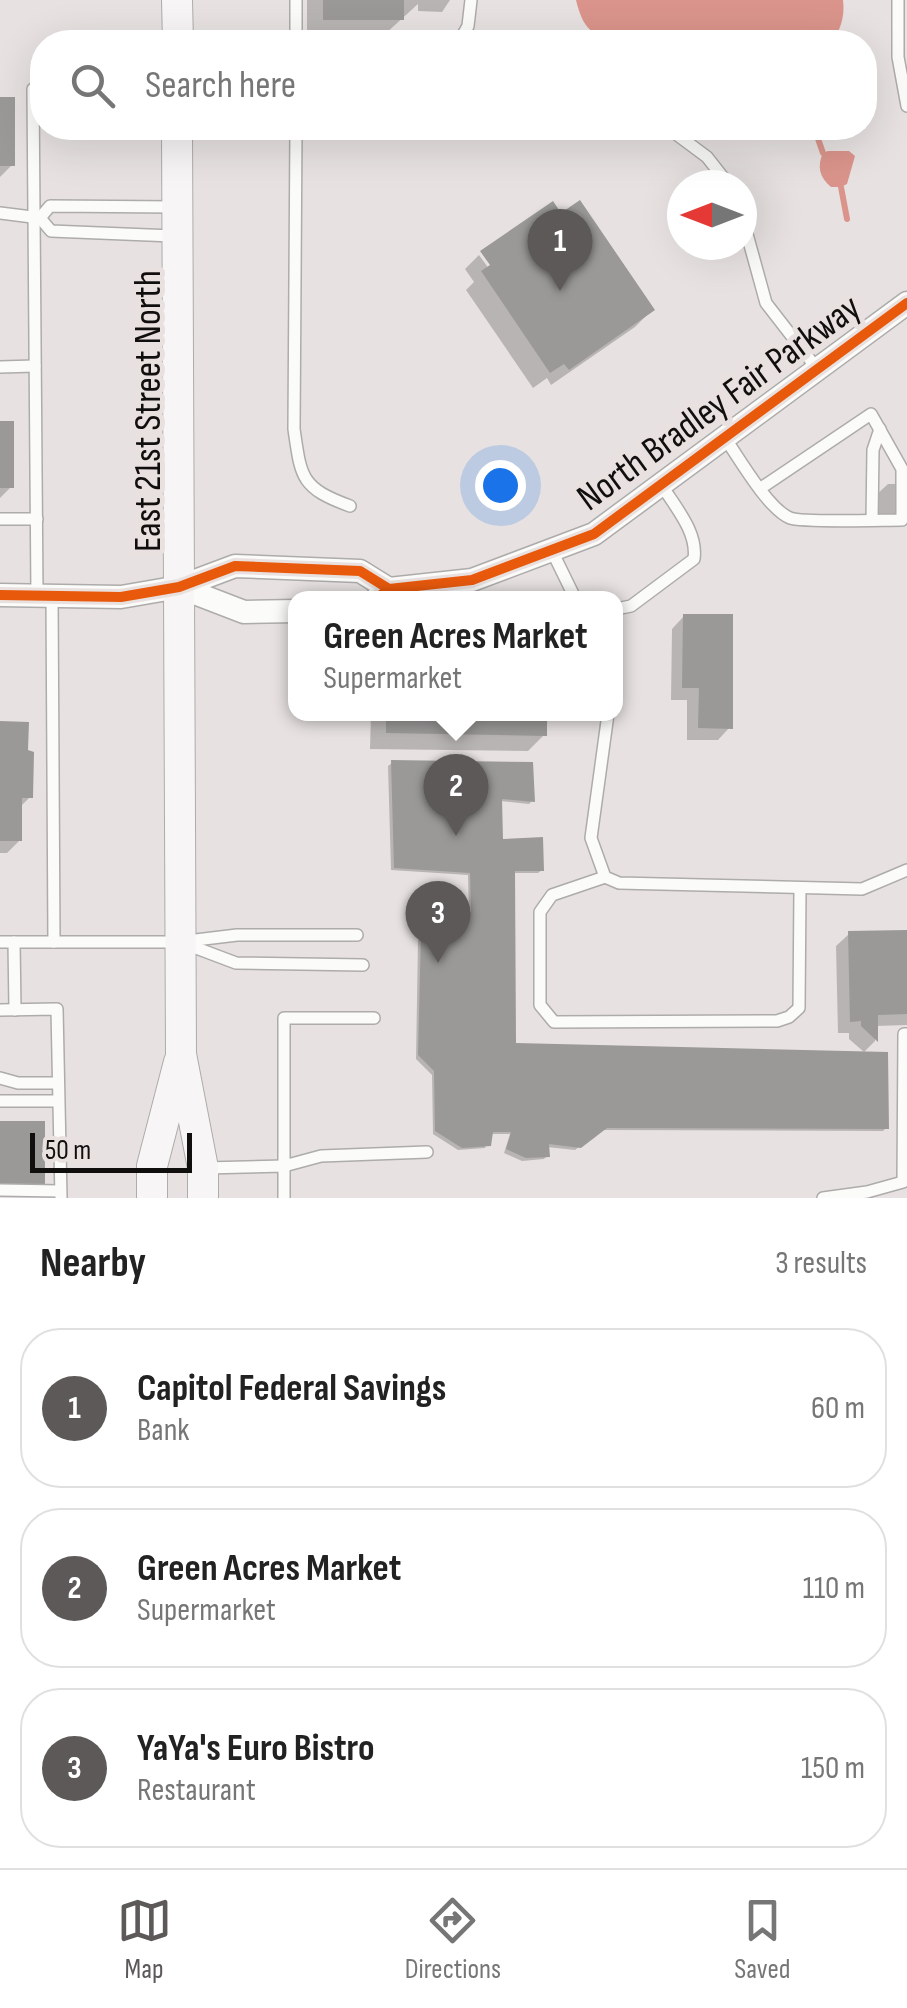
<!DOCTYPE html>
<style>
body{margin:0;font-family:"Sofia Sans Condensed",sans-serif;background:#f2f2f2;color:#222}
.compass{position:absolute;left:667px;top:170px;width:90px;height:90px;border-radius:50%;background:#fff;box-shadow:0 10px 40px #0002;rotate:270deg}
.scale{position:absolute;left:30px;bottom:25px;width:162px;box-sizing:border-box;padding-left:10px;border:5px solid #110f0e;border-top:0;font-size:28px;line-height:35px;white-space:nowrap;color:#110f0e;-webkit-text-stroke:8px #e9e1df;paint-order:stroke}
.you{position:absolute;left:500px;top:485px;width:35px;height:35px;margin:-25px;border:8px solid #fff;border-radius:50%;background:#1a73e8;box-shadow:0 0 0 15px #1a73e833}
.badge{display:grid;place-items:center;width:65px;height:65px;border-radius:50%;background:#5c5958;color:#fff;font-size:32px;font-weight:700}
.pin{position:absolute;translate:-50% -82px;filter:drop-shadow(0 2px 5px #0008)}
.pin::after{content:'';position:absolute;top:52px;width:35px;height:30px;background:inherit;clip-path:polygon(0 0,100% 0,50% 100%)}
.popup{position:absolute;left:288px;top:591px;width:335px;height:130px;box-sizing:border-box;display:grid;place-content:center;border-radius:20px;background:#fff;filter:drop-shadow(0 2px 8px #0005);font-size:32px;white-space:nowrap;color:#767676}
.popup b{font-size:38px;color:#222}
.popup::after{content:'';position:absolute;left:50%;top:100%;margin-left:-20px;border:20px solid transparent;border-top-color:#fff}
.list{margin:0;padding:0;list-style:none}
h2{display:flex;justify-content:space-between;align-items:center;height:130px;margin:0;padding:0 40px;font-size:42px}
h2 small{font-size:32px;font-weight:400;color:#767676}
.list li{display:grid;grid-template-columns:65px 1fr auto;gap:30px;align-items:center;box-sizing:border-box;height:160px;margin:0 20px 20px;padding:0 20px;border:2px solid #e0e0e0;border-radius:40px}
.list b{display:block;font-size:38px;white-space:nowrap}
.list p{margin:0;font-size:32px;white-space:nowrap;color:#767676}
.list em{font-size:32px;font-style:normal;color:#767676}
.icon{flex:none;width:55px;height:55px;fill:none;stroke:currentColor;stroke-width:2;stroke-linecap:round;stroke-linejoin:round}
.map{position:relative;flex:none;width:907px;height:1198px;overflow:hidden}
.search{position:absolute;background:#fff;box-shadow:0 10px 40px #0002;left:30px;right:30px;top:30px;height:110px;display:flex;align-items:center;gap:25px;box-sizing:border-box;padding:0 35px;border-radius:40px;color:#767676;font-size:38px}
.sheet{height:670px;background:#fff}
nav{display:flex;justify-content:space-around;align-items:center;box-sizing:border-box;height:140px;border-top:2px solid #e0e0e0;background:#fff;font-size:28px;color:#767676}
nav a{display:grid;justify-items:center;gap:5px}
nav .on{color:#5c5958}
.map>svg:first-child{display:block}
.water{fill:#da948b}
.shadow{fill:#0003}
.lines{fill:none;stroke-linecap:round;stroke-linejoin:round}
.stream{stroke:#da948b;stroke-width:6}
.building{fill:#9a9998}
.lane-casing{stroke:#aeabab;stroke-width:14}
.street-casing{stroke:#aeabab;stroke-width:25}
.secondary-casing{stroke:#aeabab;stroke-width:32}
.lane{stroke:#fbfbfa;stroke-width:11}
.street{stroke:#fbfbfa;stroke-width:22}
.secondary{stroke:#f7f5f5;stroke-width:30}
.cycleway-casing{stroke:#e9e1df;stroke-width:16}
.cycleway{stroke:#e8590c;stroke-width:10}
.labels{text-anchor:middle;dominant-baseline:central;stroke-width:10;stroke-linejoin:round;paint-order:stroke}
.street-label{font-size:38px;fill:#110f0e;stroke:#e9e1df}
</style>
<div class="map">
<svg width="907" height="1198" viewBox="0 0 907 1198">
<rect width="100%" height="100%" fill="#e7e2e1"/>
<g class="water">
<path d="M576,0H843C845,16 841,29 832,42C799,43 755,48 724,42C711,40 699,35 686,36C658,39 629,49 601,37C585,30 580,16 576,0Z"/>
<path d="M828,151H849L855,156L847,184L841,187H831C819,177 817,166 823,153Z"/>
</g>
<g class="shadow">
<polygon points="307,0 450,0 442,12 418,11 418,4 384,35 307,36"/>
<polygon points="0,100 12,165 0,177"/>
<polygon points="561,216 652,310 635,327 551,385 547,378 533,388 466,290 474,282 465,269 479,255 495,277"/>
<polygon points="0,424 11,487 0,498"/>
<polygon points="888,484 907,484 907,517 875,517 875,496"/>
<polygon points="684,616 730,727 718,740 687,740 687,700 671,700 672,629"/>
<polygon points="371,714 545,714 544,735 528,751 370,749"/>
<polygon points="0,724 31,796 20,807 20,840 7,853 0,853"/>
<polygon points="392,763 532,801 529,804 500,801 501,841 542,870 538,873 512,873 514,1045 886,1128 883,1131 601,1130 575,1150 547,1147 547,1156 544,1159 522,1161 504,1153 510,1134 490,1134 485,1148 458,1150 433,1134 432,1075 416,1059 418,940 442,932 469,917 468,875 391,870 388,766"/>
<polygon points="907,932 907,1025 875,1026 875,1041 864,1052 849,1039 849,1033 838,1033 836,946 849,934"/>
</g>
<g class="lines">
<g class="stream">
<polyline points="809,128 816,133 823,153"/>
<polyline points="841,187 847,219"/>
</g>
</g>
<g class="building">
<rect x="323" y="0" width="81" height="20"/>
<rect x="0" y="97" width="15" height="69"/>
<polygon points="580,200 655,310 569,370 564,364 550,373 481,271 490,265 480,251 553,201 561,213"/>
<rect x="0" y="421" width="14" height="67"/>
<polygon points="683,614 733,614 733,729 698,728 699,688 682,688"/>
<polygon points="386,714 547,714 547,736 386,733"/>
<polygon points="0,721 29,722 28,750 34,752 33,798 22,798 22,841 0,841"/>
<polygon points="391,760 533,762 535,802 502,799 503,839 543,837 544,871 515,871 516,1043 888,1052 889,1129 607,1128 581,1148 549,1144 550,1157 526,1158 506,1149 511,1132 493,1132 491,1146 462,1148 435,1131 434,1071 418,1055 421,934 441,929 471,912 470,873 394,868"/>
<polygon points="907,930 907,1014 878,1015 878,1042 861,1026 861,1021 850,1022 848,931"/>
<rect x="0" y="1121" width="45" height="64"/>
</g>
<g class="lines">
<g class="lane-casing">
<g id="lane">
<polyline points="296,0 296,42"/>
<polyline points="898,0 898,57 907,106"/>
<polyline points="459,42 468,26 471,0"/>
<polyline points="33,89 37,595"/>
<path d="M296,128L294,429C301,478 301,488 350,506"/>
<polyline points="668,128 707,157 729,185"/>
<polyline points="0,213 40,218 51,231 173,236"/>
<polyline points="742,216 766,303 818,370"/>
<polyline points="40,218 50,206 175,207"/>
<polyline points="0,367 35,366"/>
<path d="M725,438C739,458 768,509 790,518C803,523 883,520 902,520V469L871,414L761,488"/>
<polyline points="0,519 37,519"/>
<polyline points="872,520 873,450 880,429"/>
<polyline points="551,549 575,598"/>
<polyline points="52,596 54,942"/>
<path d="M616,609L631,606L694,559C698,532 675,507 661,484"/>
<polyline points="608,714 591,838 605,877 619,883 862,889 907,870"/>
<polyline points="605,877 552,895 540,912 540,1005 554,1022 777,1021 789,1017 799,1008 800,888"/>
<polyline points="0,942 179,942 237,935 357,935"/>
<polyline points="14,942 15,1010"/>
<polyline points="183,943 236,963 363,965"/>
<polyline points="0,1010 57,1009 61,1198"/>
<polyline points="374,1018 284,1018 284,1166 321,1156 427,1152"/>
<polyline points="0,1078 18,1083 58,1083"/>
<polyline points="0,1101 58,1101"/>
<polyline points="205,1168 284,1166 284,1198"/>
<polyline points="0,1190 60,1191"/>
<polyline points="823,1198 867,1192 903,1182 904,1034 907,1034"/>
</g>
</g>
<g class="street-casing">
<g id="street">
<polyline points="179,587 244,612 296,611"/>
<polyline points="0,595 121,597 179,587 235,566 360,571 389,589"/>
<polyline points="377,598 389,589 472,580 594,534 907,303"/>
</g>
</g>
<g class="secondary-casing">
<g id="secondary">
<polyline points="177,0 178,42"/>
<polyline points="177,128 181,1054 203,1168 203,1198"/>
<polyline points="152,1198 152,1166 179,1062"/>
</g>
</g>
<use href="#lane" class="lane"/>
<use href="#street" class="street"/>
<use href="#secondary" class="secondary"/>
<g class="cycleway-casing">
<g id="cycleway">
<polyline points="0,595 121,597 179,587 235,566 360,571 389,589"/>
<polyline points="377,598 389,589 472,580 594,534 907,303"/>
</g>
</g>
<use href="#cycleway" class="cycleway"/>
</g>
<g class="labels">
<g class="street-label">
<text transform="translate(719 403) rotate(-36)">North Bradley Fair Parkway</text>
<text transform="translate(148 411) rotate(-90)">East 21st Street North</text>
</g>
</g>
</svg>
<svg class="compass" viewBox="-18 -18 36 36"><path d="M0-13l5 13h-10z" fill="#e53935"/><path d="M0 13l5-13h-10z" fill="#767676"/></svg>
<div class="scale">50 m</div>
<div class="you"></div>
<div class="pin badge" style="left:560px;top:291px">1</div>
<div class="pin badge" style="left:456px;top:836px">2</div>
<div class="popup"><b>Green Acres Market</b>Supermarket</div>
<div class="pin badge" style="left:438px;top:963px">3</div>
<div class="search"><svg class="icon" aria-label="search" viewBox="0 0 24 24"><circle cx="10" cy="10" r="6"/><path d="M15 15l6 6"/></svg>Search here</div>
</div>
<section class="sheet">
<h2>Nearby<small>3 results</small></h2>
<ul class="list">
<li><span class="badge">1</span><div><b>Capitol Federal Savings</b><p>Bank</p></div><em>60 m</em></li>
<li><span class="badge">2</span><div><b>Green Acres Market</b><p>Supermarket</p></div><em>110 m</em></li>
<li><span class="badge">3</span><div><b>YaYa's Euro Bistro</b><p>Restaurant</p></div><em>150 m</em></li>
</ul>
</section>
<nav>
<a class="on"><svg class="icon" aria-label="map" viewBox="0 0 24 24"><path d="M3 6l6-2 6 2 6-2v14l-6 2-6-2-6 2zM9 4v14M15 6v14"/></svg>Map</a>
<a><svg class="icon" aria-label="directions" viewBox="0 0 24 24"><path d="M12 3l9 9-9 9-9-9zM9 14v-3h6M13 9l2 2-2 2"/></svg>Directions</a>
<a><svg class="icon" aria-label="saved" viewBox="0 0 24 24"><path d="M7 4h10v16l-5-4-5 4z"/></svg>Saved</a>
</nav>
